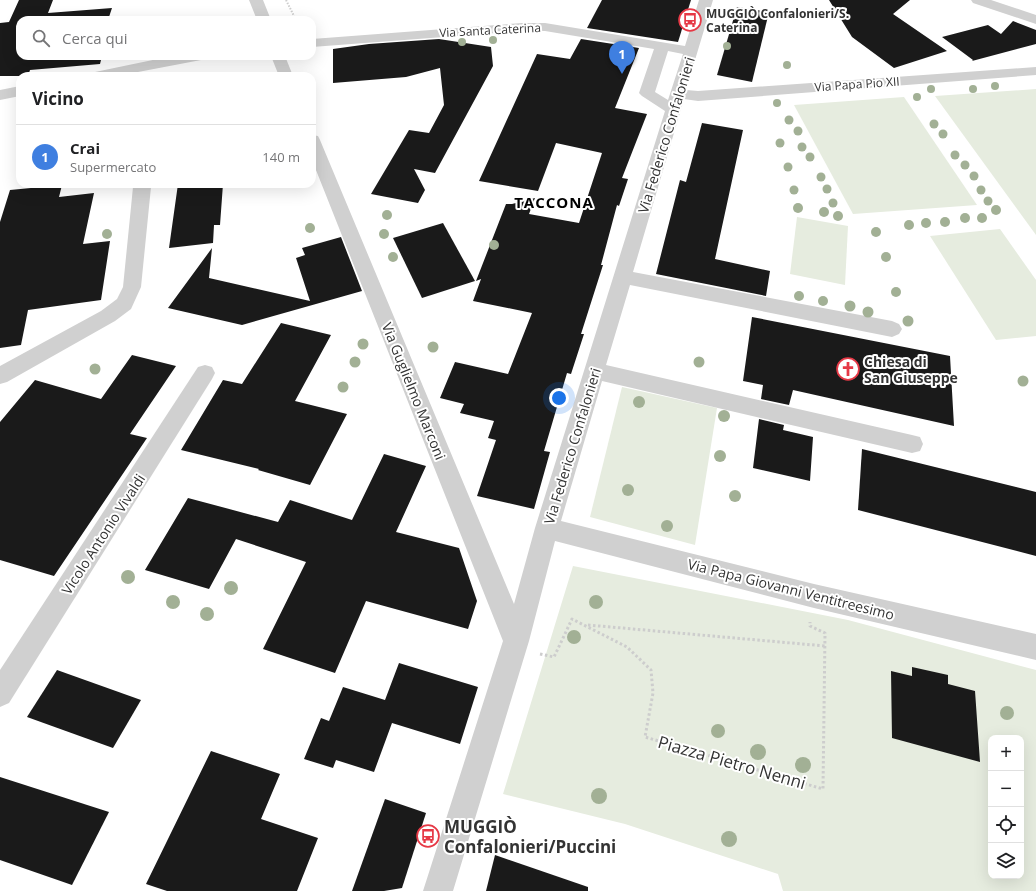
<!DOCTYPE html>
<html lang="it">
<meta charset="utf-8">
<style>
body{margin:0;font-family:"Open Sans",sans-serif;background:#f6f6f6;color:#202124}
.controls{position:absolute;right:12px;bottom:12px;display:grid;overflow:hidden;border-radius:8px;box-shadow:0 4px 16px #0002}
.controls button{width:36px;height:36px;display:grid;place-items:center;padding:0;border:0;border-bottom:1px solid #e0e0e0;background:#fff;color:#202124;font:20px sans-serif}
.you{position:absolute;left:559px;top:398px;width:14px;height:14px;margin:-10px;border:3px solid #fff;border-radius:50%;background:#1a73e8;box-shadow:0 0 0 6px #1a73e833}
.badge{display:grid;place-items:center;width:26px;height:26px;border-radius:50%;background:#b45309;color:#fff;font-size:13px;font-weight:700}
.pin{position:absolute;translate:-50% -33px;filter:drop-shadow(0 1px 2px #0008)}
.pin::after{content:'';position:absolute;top:21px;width:14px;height:12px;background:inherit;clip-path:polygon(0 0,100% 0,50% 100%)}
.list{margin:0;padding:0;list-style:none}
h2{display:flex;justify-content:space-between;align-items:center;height:52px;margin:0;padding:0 16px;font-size:17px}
h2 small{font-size:13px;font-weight:400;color:#757577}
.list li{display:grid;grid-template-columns:26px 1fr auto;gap:12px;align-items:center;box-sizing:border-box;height:64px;padding:0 16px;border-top:1px solid #e0e0e0}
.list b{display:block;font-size:15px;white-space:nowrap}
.list p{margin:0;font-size:13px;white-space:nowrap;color:#757577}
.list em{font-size:13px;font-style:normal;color:#757577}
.icon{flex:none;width:22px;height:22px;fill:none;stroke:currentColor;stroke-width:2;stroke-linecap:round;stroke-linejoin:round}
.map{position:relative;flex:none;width:1036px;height:891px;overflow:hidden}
.search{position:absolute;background:#fff;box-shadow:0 4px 16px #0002;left:16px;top:16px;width:300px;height:44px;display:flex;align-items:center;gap:10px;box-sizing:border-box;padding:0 14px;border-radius:12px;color:#757577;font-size:15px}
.panel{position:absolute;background:#fff;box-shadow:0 4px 16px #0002;left:16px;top:72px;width:300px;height:116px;border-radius:12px}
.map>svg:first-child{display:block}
.green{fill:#e6ecdf;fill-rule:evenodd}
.building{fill:#1a1a1a}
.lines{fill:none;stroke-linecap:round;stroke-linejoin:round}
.path-far1{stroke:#cdcdcd;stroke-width:2;stroke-dasharray:1.5 1.5;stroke-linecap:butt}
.path{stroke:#cdcdcd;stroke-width:3;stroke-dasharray:2.5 2.5;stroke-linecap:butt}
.minor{fill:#d0d0d0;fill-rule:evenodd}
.tree{fill:#a2b095}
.labels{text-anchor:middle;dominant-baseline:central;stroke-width:4;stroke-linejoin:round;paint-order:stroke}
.far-poi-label{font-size:12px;font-weight:bold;fill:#333;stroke:#fff;text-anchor:start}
.far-street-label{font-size:12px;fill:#333;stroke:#fff}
.street-label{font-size:14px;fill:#333;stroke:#fff}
.poi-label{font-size:14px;font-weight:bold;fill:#333;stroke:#fff;text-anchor:start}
.far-district-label{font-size:15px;font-weight:bold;letter-spacing:1px;fill:#000;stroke:#fff}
.near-street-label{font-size:17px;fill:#333;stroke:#fff}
.near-poi-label{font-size:17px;font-weight:bold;fill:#333;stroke:#fff;text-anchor:start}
</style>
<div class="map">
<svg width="1036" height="891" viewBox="0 0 1036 891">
<rect width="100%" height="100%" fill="#fff"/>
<g class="green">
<polygon points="1036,89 1036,235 935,96"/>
<polygon points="904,97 977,205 853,214 794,105"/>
<polygon points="797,217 848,226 845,285 790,274"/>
<polygon points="1000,229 1036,280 1036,336 996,340 930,236"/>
<polygon points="622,387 717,408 695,545 590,517"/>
<path d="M573,566L848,620L1036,670V891H783L778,874L625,824L503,794ZM991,738H1021V876H991Z"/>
</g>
<g class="building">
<polygon points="19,0 53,0 48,13 112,8 108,20 20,20 20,56 102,56 100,64 30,70 28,76 0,76 0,23 9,22"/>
<polygon points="602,0 691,0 678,42 587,28"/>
<polygon points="829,0 910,0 893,14 947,51 894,68 852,37"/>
<polygon points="737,7 769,12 752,82 717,75"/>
<polygon points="1013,21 1036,30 1036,44 972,61 973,60 942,37 988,25 1001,34"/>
<polygon points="439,39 491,47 493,66 435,173 414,169 425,190 418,203 371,194 409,130 429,133 444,105 440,68 406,77 333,83 333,49 369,44"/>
<polygon points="581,39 639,48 615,108 647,114 622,178 628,179 619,206 617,205 601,265 603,265 581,334 584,334 571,374 567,373 544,451 550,452 534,509 477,496 496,440 488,438 494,421 460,413 464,404 440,398 455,362 508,374 532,313 473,301 481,279 476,281 506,204 512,204 535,198 529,214 579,223 602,153 556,143 538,191 479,181 537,54 570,59"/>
<polygon points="702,123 743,130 715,259 770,271 766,296 656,274 680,180 686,182"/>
<polygon points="178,184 223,184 220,225 214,225 213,243 169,248"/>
<polygon points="62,185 59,197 94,193 83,244 110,241 101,300 28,310 21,345 0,348 0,222 10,190"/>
<polygon points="443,223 475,281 422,298 393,238"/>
<polygon points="341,237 362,291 242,325 168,308 212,248 209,278 310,301 296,258 305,255 302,248"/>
<polygon points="752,317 950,356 954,426 793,390 789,405 761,399 763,385 743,381"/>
<polygon points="281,323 331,335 295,401 347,414 310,485 258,470 259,469 181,450 223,380 242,384"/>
<polygon points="132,355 176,366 130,434 147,438 54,576 0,560 0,422 35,380 101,399"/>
<polygon points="759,419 784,425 783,430 813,437 810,481 753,468"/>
<polygon points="862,449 1036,492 1036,556 858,510"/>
<polygon points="384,454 426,466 396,532 459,548 477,601 468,629 366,601 335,673 263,649 306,562 236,539 209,589 145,570 188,498 278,522 290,500 352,520"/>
<polygon points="399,663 478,687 460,744 392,723 374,772 336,760 333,768 304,759 321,718 329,721 343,687 385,700"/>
<polygon points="912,667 948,675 948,684 975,691 980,762 892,738 891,671 912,676"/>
<polygon points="57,670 141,700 113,748 27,717"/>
<polygon points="211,751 280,774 261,819 318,838 297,891 167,891 146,884"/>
<polygon points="0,777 109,812 72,885 0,860"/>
<polygon points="385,799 426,813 402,888 384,891 352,891"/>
<polygon points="495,855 588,887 588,891 486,891"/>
</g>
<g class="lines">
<polyline class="path-far1" points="286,0 296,20"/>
<g class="path">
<polyline points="588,625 825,646"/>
<polyline points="540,654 554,657 572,619 627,647 651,670 653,693 645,737 823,789 825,633 810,626 810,622"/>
</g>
<g class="minor">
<polygon points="249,0 263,0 271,20 257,20"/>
<path d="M699,0H713L686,90L698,91L1036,67V75L698,101L684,99L633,272L892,321L899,324L902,329L899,334L892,337L630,285L606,365L912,435L920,437L923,444L920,451L912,453L602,381L561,521L814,584L1036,634V660L814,608L555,541L529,641L453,891H423L503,641L312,160V135L318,136L320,140L514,604L535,528L665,111L642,96L639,93L654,49L545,31H522L312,47V39L522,23H545L685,46ZM668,51L683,54L668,100L655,92Z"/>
<polygon points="971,0 991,0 1036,15 1036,24 973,3"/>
<polygon points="208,56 206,59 201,60 117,76 88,76 90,73 95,72 172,56"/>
<polygon points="271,56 285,56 293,76 279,76"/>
<polygon points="20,86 20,96 0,100 0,90"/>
<polygon points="133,184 149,184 151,187 141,287 131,309 115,321 7,382 0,384 0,366 101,311 117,299 123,287 133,187"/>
<polygon points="205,365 212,367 215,373 212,379 9,703 0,707 0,670 198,367"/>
</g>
</g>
<g class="tree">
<circle cx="493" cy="40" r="4"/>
<circle cx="462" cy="42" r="4"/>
<circle cx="727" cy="46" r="4"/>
<circle cx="787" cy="65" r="4"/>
<circle cx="995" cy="86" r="4"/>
<circle cx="931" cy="89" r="4"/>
<circle cx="973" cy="89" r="4"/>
<circle cx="917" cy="97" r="4"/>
<circle cx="777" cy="103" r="4"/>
<circle cx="789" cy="120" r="4.5"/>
<circle cx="934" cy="124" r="4.5"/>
<circle cx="798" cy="131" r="4.5"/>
<circle cx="943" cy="134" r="4.5"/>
<circle cx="780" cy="143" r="4.5"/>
<circle cx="802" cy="147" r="4.5"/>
<circle cx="955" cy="155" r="4.5"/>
<circle cx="810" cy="157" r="4.5"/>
<circle cx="965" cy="165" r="4.5"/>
<circle cx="788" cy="167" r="4.5"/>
<circle cx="974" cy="176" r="4.5"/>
<circle cx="821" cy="177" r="4.5"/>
<circle cx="827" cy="189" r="4.5"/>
<circle cx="794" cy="190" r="4.5"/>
<circle cx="981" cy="190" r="4.5"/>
<circle cx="988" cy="201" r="4.5"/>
<circle cx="833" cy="203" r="4.5"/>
<circle cx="798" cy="208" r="5"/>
<circle cx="996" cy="210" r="5"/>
<circle cx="824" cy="212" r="5"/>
<circle cx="387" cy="215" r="5"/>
<circle cx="838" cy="216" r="5"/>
<circle cx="965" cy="218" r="5"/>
<circle cx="982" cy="218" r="5"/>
<circle cx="945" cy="222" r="5"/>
<circle cx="926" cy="223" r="5"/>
<circle cx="909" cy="225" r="5"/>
<circle cx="310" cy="228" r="5"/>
<circle cx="876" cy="232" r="5"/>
<circle cx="107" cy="234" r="5"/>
<circle cx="384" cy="234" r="5"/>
<circle cx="494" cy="245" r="5"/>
<circle cx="393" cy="257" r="5"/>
<circle cx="886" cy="257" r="5"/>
<circle cx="896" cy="292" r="5"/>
<circle cx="799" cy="296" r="5"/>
<circle cx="823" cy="301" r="5"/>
<circle cx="850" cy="306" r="5.5"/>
<circle cx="868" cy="312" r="5.5"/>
<circle cx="908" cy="321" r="5.5"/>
<circle cx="363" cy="344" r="5.5"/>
<circle cx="433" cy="347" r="5.5"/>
<circle cx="355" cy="362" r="5.5"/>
<circle cx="699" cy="362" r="5.5"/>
<circle cx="95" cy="369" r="5.5"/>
<circle cx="1023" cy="381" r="5.5"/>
<circle cx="343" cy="387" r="5.5"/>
<circle cx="639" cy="402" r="6"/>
<circle cx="724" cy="416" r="6"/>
<circle cx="720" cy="456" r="6"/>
<circle cx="628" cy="490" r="6"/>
<circle cx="735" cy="496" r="6"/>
<circle cx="667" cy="526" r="6"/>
<circle cx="128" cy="577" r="7"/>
<circle cx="231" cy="588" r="7"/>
<circle cx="173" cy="602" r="7"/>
<circle cx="596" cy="602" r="7"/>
<circle cx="207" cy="614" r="7"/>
<circle cx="574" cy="637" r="7"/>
<circle cx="1007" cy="713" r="7"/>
<circle cx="718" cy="731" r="7"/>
<circle cx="758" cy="752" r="8"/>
<circle cx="803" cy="765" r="8"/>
<circle cx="599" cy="796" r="8"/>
<circle cx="729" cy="839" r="8"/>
</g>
<defs>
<g id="bus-ring" transform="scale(1.15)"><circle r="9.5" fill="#fff" stroke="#e63946" stroke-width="1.5"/><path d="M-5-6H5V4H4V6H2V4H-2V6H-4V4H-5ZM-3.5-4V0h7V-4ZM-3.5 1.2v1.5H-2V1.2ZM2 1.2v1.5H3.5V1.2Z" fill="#e63946"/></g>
<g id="church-ring" transform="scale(1.15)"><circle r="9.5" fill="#fff" stroke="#e63946" stroke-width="1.5"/><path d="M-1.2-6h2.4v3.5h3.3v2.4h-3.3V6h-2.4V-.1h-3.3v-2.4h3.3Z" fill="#e63946"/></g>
</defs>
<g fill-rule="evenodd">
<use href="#bus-ring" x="690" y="20"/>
<use href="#church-ring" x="848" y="369"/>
<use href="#bus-ring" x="428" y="836"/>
</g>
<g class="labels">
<g class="far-poi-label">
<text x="706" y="13">MUGGIÒ Confalonieri/S.<tspan x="706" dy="14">Caterina</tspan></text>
</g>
<g class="far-street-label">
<text transform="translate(490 30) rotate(-3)">Via Santa Caterina</text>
<text transform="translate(857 84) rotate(-4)">Via Papa Pio XII</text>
</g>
<g class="street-label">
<text transform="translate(666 135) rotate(-73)">Via Federico Confalonieri</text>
<text transform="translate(414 391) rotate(68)">Via Guglielmo Marconi</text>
<text transform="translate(572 446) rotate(-73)">Via Federico Confalonieri</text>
<text transform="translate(103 534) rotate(-57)">Vicolo Antonio Vivaldi</text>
<text transform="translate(791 589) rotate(14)">Via Papa Giovanni Ventitreesimo</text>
</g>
<g class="poi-label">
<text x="864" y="361">Chiesa di<tspan x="864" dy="16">San Giuseppe</tspan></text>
</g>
<g class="far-district-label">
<text x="554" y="202">TACCONA</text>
</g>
<g class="near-street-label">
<text transform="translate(732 762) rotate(16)">Piazza Pietro Nenni</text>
</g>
<g class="near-poi-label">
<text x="444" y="826">MUGGIÒ<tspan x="444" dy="20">Confalonieri/Puccini</tspan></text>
</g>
</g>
</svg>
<div class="controls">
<button>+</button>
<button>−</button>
<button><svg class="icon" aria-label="locate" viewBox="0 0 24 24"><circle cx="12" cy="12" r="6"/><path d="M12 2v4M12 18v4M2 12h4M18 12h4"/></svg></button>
<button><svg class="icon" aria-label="layers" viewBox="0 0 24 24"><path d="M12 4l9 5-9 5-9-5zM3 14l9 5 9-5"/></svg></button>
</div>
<div class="you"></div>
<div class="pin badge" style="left:622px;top:74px;background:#3f7fe0">1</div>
<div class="search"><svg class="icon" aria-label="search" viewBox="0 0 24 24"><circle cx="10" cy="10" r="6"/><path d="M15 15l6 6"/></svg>Cerca qui</div>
<section class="panel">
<h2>Vicino<small></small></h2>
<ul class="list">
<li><span class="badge" style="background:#3f7fe0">1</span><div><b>Crai</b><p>Supermercato</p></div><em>140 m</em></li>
</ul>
</section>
</div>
